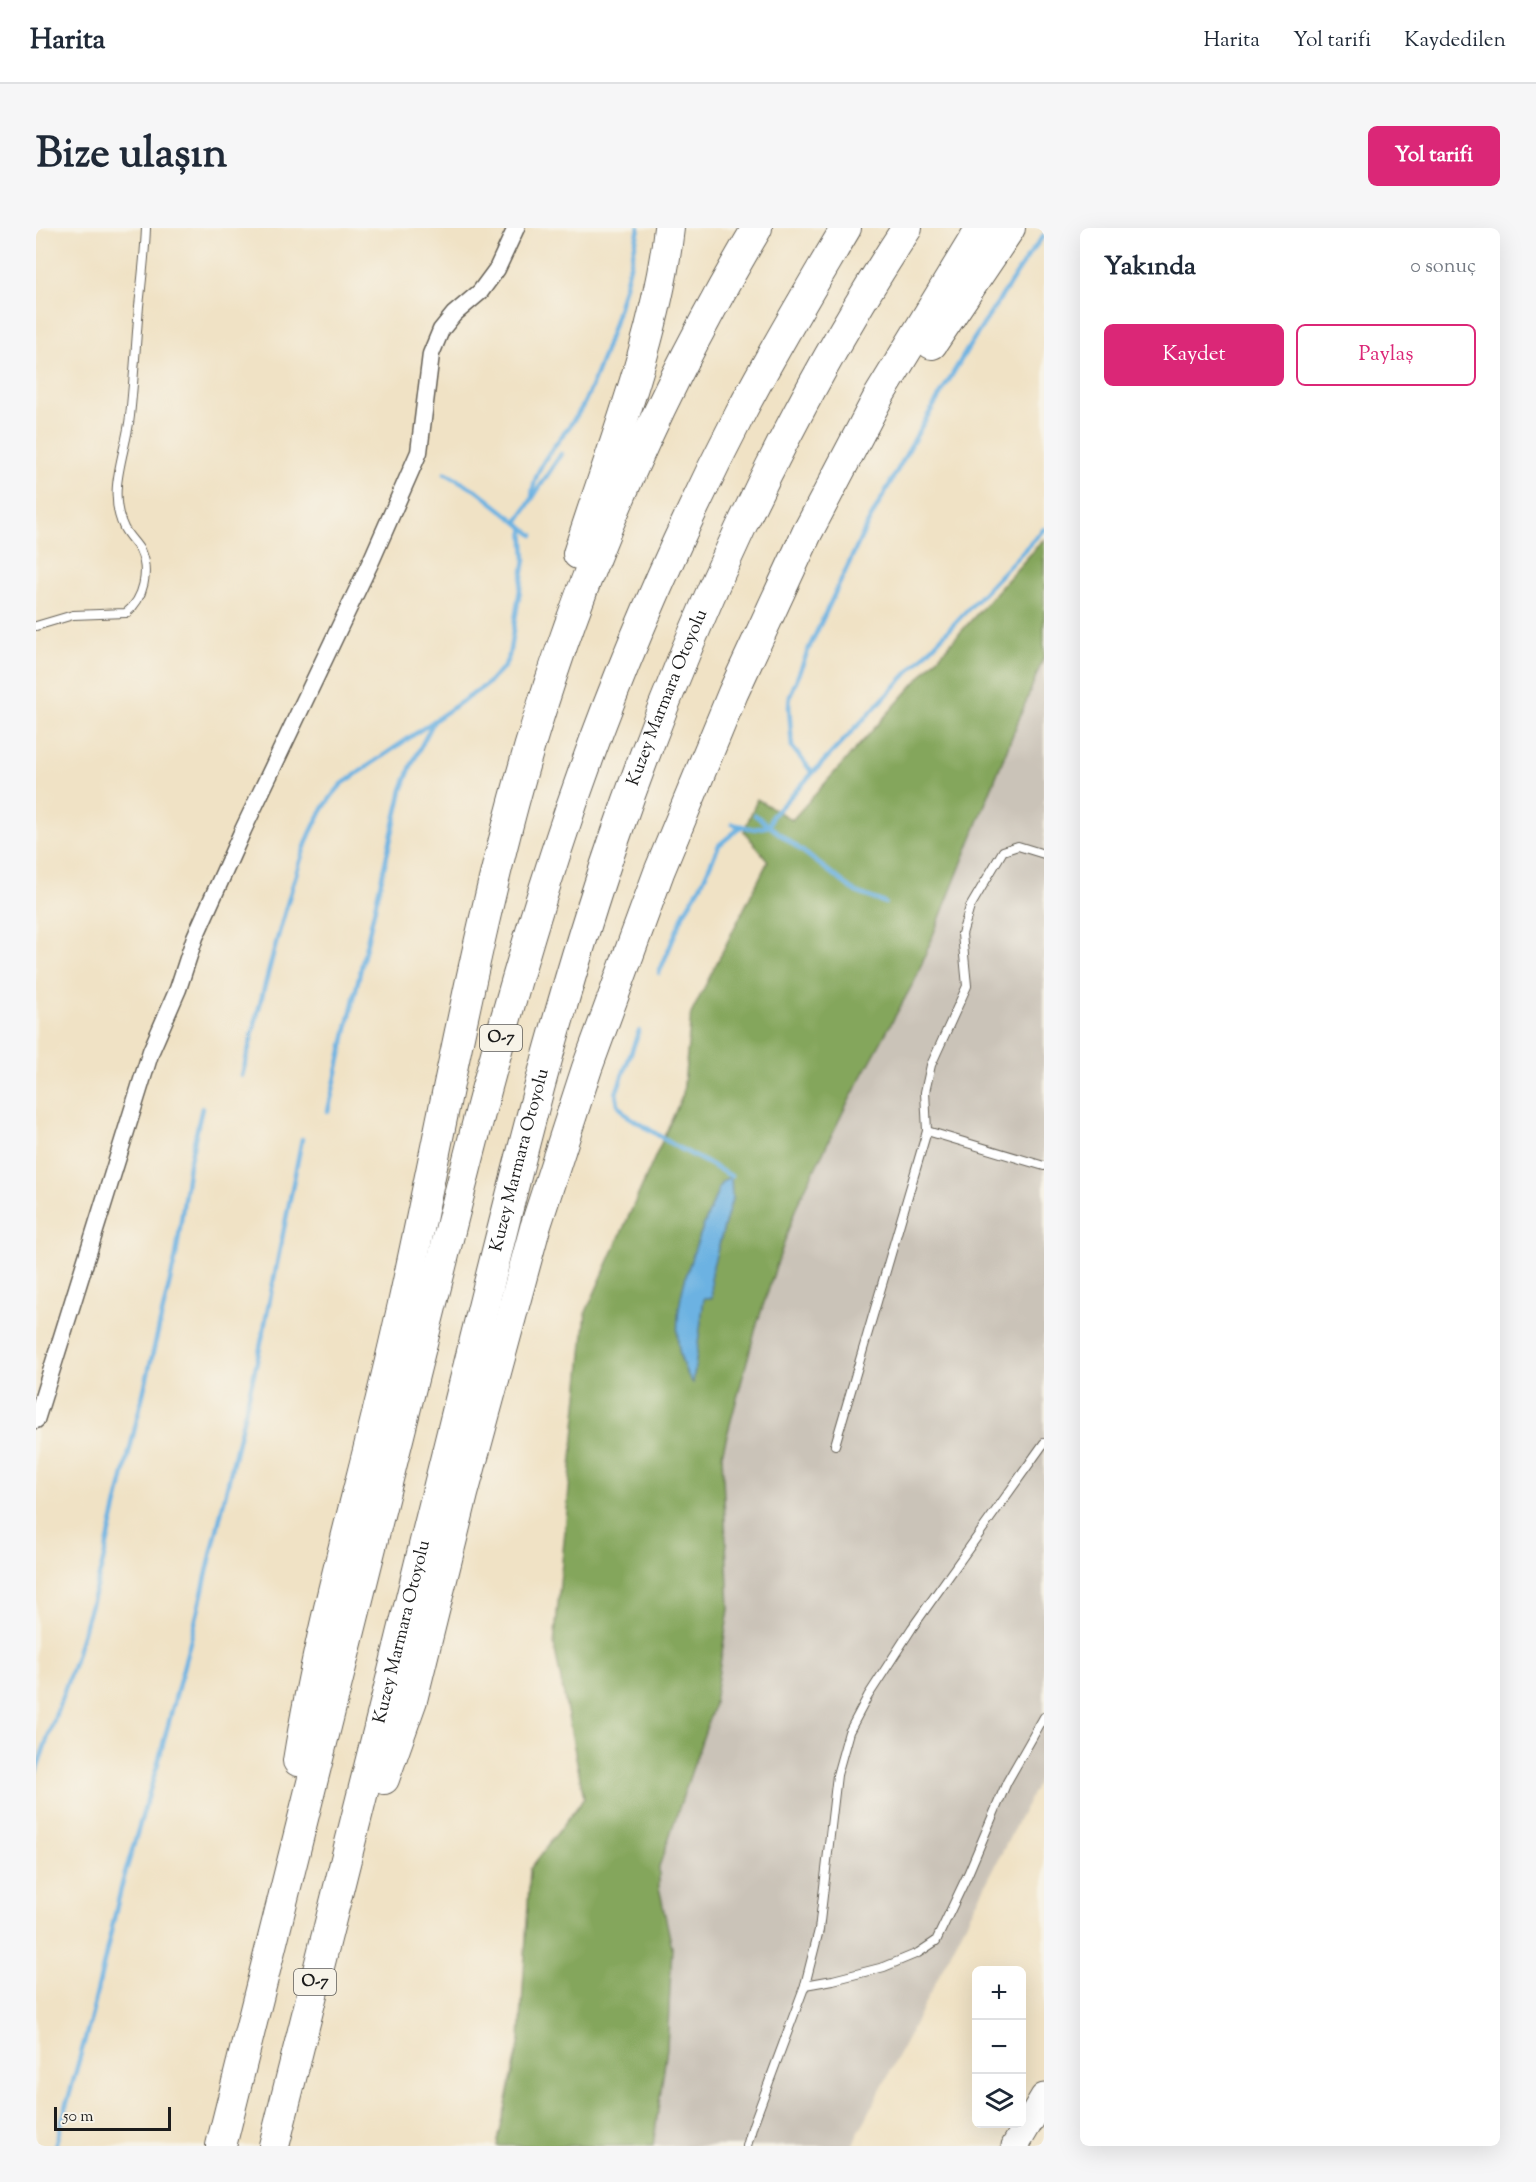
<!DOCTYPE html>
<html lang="tr">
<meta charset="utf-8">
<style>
body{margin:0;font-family:"Sorts Mill Goudy",serif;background:#f6f6f7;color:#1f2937}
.controls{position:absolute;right:18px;bottom:18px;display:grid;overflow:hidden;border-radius:9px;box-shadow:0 6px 24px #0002}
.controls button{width:54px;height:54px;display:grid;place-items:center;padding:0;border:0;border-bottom:2px solid #e0e1e3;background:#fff;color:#1f2937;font:30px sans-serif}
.scale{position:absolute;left:18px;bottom:15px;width:117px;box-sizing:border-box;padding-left:6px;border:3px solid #1c1c1c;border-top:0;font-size:16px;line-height:21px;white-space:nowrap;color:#1c1c1c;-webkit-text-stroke:4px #f7f3e8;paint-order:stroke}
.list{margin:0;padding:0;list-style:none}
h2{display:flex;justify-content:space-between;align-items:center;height:78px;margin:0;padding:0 24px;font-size:26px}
h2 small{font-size:20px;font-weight:400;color:#747a83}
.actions{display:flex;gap:12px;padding:18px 24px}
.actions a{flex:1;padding:14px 0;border:2px solid #db2777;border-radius:9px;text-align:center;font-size:21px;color:#db2777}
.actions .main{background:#db2777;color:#fff}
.icon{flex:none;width:33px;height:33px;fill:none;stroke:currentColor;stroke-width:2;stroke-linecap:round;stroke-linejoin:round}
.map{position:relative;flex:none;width:1008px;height:1918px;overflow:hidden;border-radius:9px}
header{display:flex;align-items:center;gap:36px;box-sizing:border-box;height:84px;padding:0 30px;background:#fff;border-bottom:2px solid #e0e1e3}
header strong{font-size:28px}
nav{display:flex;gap:33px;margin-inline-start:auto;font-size:21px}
.intro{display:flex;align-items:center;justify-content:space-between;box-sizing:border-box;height:144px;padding:0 36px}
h1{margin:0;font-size:42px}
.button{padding:15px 27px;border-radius:9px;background:#db2777;color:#fff;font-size:21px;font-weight:700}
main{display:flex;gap:36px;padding:0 36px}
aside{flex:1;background:#fff;border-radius:9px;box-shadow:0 6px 24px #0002}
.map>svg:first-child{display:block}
.industrial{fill:#cac3b8}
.forest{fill:#84a65c;stroke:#50613c;stroke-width:1.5}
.water{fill:#6cb2e2;stroke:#44677f;stroke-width:1.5}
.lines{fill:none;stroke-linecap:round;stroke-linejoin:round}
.stream{stroke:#6cb2e2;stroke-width:4.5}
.service-casing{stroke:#666157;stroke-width:10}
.minor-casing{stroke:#666157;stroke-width:19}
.trunk-casing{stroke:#666157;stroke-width:29}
.motorway-casing{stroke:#666157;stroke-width:32}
.service{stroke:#fff;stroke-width:8}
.minor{stroke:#fff;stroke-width:16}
.trunk{stroke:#fff;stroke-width:27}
.motorway{stroke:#fff;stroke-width:30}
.labels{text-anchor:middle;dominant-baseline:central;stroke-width:5;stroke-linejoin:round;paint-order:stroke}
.shield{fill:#f7f3e8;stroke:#5e5c59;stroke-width:1.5}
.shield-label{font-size:16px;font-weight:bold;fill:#1c1c1c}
.street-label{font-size:18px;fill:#1c1c1c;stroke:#f7f3e8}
</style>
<header>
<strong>Harita</strong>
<nav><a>Harita</a><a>Yol tarifi</a><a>Kaydedilen</a></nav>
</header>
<div class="intro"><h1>Bize ulaşın</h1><a class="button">Yol tarifi</a></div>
<main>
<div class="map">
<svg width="1008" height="1918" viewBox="0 0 1008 1918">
<rect width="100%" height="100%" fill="#f7f3e8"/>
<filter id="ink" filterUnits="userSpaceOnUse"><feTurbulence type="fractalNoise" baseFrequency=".0167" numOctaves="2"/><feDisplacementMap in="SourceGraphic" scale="12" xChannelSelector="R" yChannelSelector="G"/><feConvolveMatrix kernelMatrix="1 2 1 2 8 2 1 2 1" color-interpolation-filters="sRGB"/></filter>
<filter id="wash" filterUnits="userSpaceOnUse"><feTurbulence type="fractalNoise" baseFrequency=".008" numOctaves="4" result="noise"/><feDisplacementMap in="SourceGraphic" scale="24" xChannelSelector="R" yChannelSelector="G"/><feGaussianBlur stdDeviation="1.35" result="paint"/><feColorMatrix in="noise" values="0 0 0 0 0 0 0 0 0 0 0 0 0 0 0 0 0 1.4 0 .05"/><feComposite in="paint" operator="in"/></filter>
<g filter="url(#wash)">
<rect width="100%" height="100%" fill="#f0e2c5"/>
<polygon class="industrial" points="1008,428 1008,1542 816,1918 617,1918 631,1820 636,1719 623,1659 623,1639 677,1480 693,1381 686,1226 704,1156 721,1096 760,979 810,878 880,750"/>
<polygon class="forest" points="1008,311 1008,428 880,750 810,878 760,979 721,1096 686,1226 693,1381 677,1480 623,1639 623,1659 636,1719 631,1820 617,1918 461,1918 484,1812 494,1641 548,1570 518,1417 550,1084 647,866 655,786 732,633 708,603 721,571 756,592"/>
<path class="water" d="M695,948L696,971L675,1045L676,1070H668L657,1155C617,1101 664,1009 685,955Z"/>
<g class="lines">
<g class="stream">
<polyline points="409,245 443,264 497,307"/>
<path d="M496,270C497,230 535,206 550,171C574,117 590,58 603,0"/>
<polyline points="481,294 525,226"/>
<polyline points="776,544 756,519 753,478 754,468 773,420 831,297 888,194 932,120 990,31 1008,7"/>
<polyline points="719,587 820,664 849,675"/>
<polyline points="696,596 718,601 733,598"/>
<polyline points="734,596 736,588 1008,301"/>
<polyline points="623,745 648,685 665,657 683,617 706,598"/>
<polyline points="603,803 580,865 582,876 589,886 636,916 695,948"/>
<path d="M206,848C220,791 234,735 250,680C264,634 273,591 306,556L450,457L468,439L473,428L489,331L487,299"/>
<polyline points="292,883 366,562 375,538 398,493"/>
<polyline points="0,1543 38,1435 66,1338 140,1028 153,936 166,880"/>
<polyline points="19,1918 56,1786 86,1656 122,1535 159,1395 224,1120 266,911"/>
</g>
</g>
</g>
<g filter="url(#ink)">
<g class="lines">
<g class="service-casing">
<g id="service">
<path d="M0,398L37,387L90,385C108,371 114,343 104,322C99,314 92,308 88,300C70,263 90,225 94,188C98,151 100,114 103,78C106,52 109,26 110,0"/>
<polyline points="891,903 889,864 895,837 931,758 926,706 934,679 967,623 982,618 1008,626"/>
<polyline points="799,1217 891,903 1008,938"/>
<polyline points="769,1757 797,1752 848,1739 882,1725 900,1713 932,1646 971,1554 1008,1489"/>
<polyline points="711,1918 717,1897 769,1757 783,1702 801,1547 813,1504 832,1468 876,1400 1008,1215"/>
</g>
</g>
<g class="minor-casing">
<polyline id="minor" points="0,1192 115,823 142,761 159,709 207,602 336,331 383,224 395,126 405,102 418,86 444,64 461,41 480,0"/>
</g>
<g class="trunk-casing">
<polyline id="trunk" points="979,1918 1008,1869"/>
</g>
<g class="motorway-casing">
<g id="motorway">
<polyline points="896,116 974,0"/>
<path d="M542,326C575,223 621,108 633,0"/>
<path d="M262,1533C287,1379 334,1229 367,1076C408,890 440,700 494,517C548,336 625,162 721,0"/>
<polyline points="348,1551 376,1472 427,1266 499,1000 551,840 623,644 697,465 771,305 844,166 945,0"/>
<path d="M185,1918C244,1681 303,1444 363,1207C412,1013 457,817 519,627C568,475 631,327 704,186C737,122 774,61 810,0"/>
<path id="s1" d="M238,1918C299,1677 359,1437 418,1196C467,1001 512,805 577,615C649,405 749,186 871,0"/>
</g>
</g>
<use href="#service" class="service"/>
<use href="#minor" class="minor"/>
<use href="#trunk" class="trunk"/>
<use href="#motorway" class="motorway"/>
</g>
</g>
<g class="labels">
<g class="shield">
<rect x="444" y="797" width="42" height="26" rx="4.5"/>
<rect x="258" y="1741" width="42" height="26" rx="4.5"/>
</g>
<g class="shield-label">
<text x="465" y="810">O-7</text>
<text x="279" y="1754">O-7</text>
</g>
<g class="street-label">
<text stroke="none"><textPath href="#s1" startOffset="1502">Kuzey Marmara Otoyolu</textPath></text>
<text stroke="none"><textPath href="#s1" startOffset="1016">Kuzey Marmara Otoyolu</textPath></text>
<text stroke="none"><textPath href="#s1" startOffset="530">Kuzey Marmara Otoyolu</textPath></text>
</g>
</g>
</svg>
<div class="controls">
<button>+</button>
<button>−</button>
<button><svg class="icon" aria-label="layers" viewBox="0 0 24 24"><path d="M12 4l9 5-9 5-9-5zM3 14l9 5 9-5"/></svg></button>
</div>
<div class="scale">50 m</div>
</div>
<aside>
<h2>Yakında<small>0 sonuç</small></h2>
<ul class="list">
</ul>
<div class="actions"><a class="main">Kaydet</a><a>Paylaş</a></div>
</aside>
</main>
